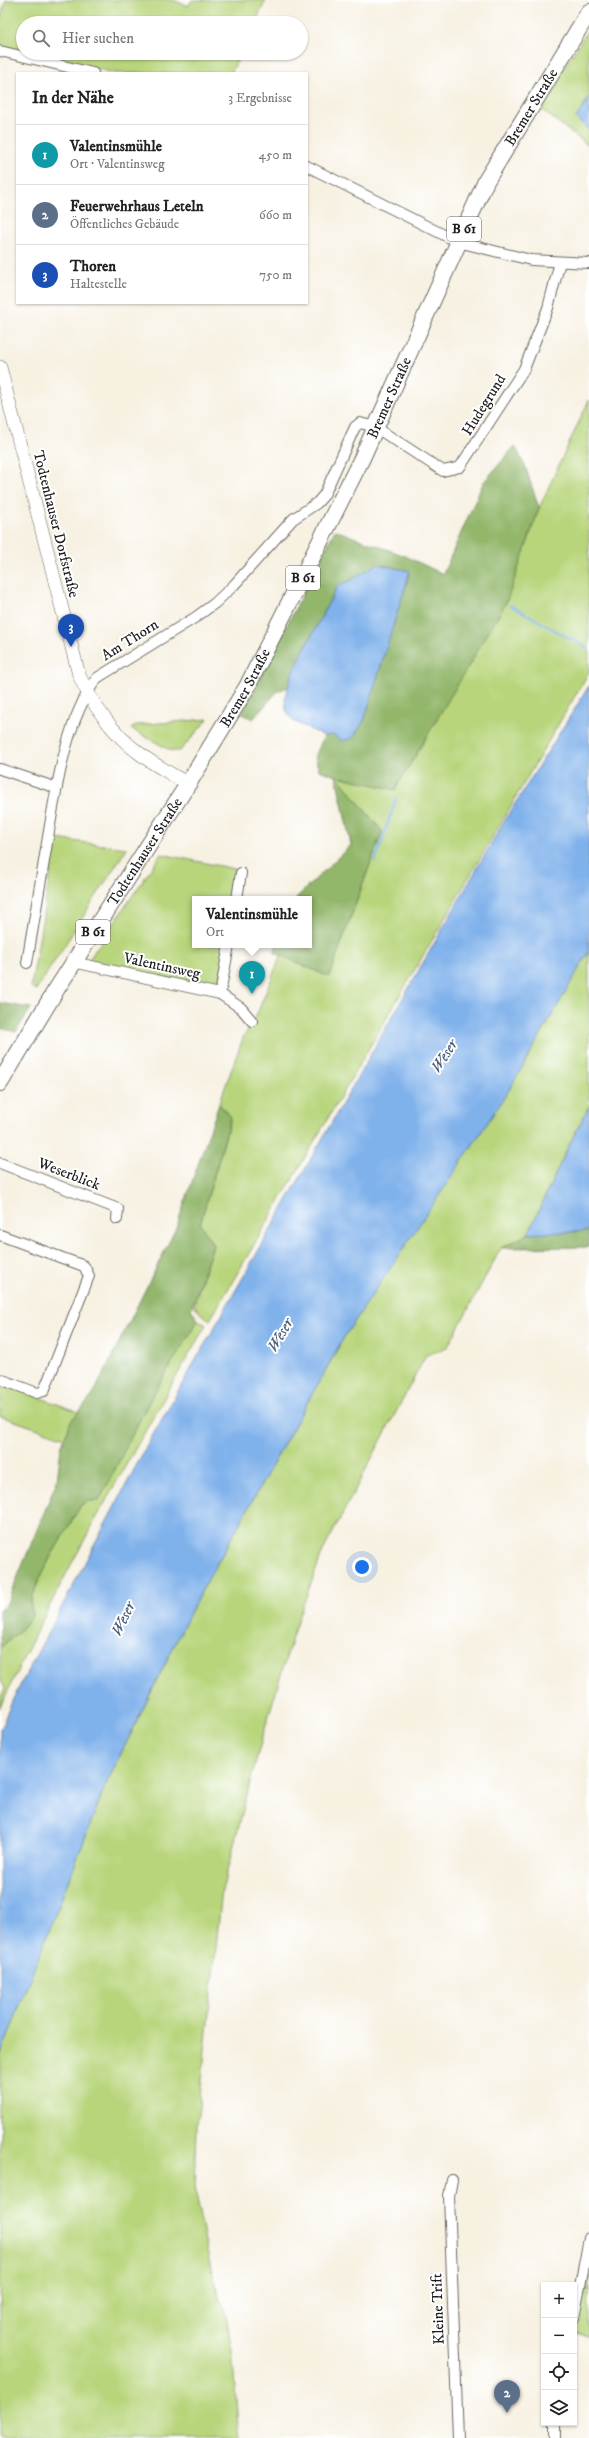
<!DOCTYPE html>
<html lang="de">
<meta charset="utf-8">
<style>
body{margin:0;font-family:"IM FELL DW Pica",serif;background:#f2f2f2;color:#222}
.controls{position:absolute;right:12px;bottom:12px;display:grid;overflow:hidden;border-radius:0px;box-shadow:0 1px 3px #0004}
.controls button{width:36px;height:36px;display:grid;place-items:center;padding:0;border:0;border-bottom:1px solid #e0e0e0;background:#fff;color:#222;font:20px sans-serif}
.you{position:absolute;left:362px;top:1567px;width:14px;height:14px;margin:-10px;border:3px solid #fff;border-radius:50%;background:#1a73e8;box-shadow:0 0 0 6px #1a73e833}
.badge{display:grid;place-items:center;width:26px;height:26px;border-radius:50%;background:#7c3aed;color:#fff;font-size:13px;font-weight:700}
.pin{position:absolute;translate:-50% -33px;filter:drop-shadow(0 1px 2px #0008)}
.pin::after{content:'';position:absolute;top:21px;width:14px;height:12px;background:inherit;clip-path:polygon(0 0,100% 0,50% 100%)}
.popup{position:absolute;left:192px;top:896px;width:120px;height:52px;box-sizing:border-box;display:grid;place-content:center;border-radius:0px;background:#fff;filter:drop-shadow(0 1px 3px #0005);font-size:13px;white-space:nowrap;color:#767676}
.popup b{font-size:15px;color:#222}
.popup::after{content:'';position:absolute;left:50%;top:100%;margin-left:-8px;border:8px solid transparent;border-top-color:#fff}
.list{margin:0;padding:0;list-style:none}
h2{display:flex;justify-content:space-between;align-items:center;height:52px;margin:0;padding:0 16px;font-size:17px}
h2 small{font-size:13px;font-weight:400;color:#767676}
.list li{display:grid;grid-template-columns:26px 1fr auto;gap:12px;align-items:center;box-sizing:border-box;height:60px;padding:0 16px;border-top:1px solid #e0e0e0}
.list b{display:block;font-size:15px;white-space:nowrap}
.list p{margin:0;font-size:13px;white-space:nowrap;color:#767676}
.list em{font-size:13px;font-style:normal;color:#767676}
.icon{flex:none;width:22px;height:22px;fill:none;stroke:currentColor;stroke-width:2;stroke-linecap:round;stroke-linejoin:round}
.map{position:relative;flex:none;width:589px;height:2438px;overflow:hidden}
.search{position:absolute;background:#fff;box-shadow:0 1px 3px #0004;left:16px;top:16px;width:292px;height:44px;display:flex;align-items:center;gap:10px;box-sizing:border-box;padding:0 14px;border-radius:22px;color:#767676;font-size:15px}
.panel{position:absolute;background:#fff;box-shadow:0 1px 3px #0004;left:16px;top:72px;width:292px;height:232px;border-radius:0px}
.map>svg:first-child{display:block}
.green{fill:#b8d57b;stroke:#6a784c}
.forest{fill:#92b66b;stroke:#576944}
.water{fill:#7fb1eb;stroke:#4e6684}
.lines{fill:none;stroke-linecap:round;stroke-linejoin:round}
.stream{stroke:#7fb1eb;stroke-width:2.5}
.minor-casing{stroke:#696761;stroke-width:12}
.tertiary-casing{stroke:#696761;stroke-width:14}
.primary-casing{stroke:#696761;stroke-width:18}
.minor{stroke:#fff;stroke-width:10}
.tertiary{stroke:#fff;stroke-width:13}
.primary{stroke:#fff;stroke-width:16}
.labels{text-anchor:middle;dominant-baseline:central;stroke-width:4;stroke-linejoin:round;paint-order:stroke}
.shield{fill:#fff;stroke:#606060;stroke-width:1}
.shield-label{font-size:14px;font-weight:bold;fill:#1c1c1c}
.street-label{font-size:15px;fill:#1c1c1c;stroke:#fff}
.water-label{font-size:16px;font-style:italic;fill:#495f79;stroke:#fff}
</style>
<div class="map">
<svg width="589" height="2438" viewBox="0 0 589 2438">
<rect width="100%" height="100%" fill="#fff"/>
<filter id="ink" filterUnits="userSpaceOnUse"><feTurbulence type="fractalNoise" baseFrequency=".025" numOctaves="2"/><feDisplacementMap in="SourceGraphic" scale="8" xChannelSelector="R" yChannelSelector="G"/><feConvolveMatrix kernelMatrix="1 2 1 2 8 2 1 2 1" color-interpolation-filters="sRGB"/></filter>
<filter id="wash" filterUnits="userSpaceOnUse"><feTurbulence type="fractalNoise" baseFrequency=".012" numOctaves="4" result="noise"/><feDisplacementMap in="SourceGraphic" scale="16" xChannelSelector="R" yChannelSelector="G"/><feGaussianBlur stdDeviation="0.9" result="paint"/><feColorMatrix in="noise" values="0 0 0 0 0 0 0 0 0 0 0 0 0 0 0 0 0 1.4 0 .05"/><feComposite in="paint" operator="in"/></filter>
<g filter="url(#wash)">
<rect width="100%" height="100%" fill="#f7f1e2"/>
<g class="green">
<polygon points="6,0 173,0 188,6 192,0 266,0 255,23 23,23 23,52 0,46 0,20"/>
<polygon points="589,29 589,146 538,107"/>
<polygon points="29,53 241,53 231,73 115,73"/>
<polygon points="589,400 589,672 210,1320 201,1314 194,1305 213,1245 200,1224 231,1118 219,1104 243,1038 255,1019 281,955 329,977 382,832 336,776 527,544 539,508"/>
<polygon points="208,719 180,751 172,751 131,729 137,725"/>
<polygon points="56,839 127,848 36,990 31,987"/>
<polygon points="161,854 240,870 234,899 195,899 195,945 226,945 220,983 212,989 88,961"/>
<polygon points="589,945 589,1106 566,1151 528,1234 501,1248 447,1348 426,1355 323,1551 297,1621 262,1738 222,1890 197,2126 195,2194 211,2269 225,2310 232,2350 239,2438 0,2438 0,2056 106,1784 196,1601 343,1339"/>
<path d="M198,1320L206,1325C134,1451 60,1576 0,1708V1699L5,1688L0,1679V1648L26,1625L32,1615L31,1602L36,1587L50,1558L81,1505L88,1501Z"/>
<polygon points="0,1383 79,1412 71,1421 65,1438 0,1416"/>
<polygon points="589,2254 589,2335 574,2333"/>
</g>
<g class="forest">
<polygon points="515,446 525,466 539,508 527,544 506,603 395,790 337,776 382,831 329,977 274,952 277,945 309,945 309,899 295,899 351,845 336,776 319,770 315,757 324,736 333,735 364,721 410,571 377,564 350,581 338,585 293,671 288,687 277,692 253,719 242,714 335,530 405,556 443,574 483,483"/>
<polygon points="0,1003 31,1008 16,1032 0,1028"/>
<polygon points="219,1104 231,1117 200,1224 213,1245 191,1309 198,1320 151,1398 99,1501 88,1501 81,1505 50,1558 36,1587 31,1602 32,1615 26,1625 0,1648 0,1610 6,1605 57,1481 61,1447 71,1421 93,1395 176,1228"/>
<polygon points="589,1231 589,1247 502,1248 528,1234"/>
</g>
<g class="water">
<polygon points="589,97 589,131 576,118"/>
<polygon points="377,564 410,571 364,721 353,738 342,741 333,735 324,736 293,721 286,711 285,698 293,671 338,585 350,581"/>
<polygon points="589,686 589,951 508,1092 343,1339 196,1601 106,1784 0,2056 0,1730 13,1699 146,1447 503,823"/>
<polygon points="589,1106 589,1231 528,1234 566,1151"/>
</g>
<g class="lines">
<g class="stream">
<polyline points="510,605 589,649"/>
<polyline points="375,861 396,799"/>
</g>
</g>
</g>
<g filter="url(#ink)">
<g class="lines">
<g class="minor-casing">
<g id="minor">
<polyline points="0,51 93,73"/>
<polyline points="307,166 458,242 531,260 589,263"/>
<polyline points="0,769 57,788"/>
<polyline points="237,899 241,873"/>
<polyline points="73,962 220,994 241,1008 252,1021"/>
<path d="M27,963C34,923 40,883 47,843C56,790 65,722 97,678L196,617L215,603L234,585L293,519L317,503L324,495L355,427L360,423L375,427L443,471L460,467L524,369L548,308L560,262"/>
<polyline points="220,994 229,945"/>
<polyline points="0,1163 118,1209 117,1219"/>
<polyline points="0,1235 84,1266 89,1276 44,1391 37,1393 0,1379"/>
<polyline points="452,2180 449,2196 458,2438"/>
<polyline points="574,2318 589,2238"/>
<polyline points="555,2423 555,2438"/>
</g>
</g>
<g class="tertiary-casing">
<path id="tertiary" d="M0,367L79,675C92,704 113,734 139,753C154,765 172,774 188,784"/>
</g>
<g class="primary-casing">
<g id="primary">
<path id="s1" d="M0,1083L56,990L188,784L247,687L362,458L486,181L589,12"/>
</g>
</g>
<use href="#minor" class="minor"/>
<use href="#tertiary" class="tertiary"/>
<use href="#primary" class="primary"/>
</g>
</g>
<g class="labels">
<g class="shield">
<rect x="447" y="217" width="34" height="24" rx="3"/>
<rect x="286" y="566" width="34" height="24" rx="3"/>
<rect x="76" y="920" width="34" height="24" rx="3"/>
</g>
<g class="shield-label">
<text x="464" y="229">B 61</text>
<text x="303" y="578">B 61</text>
<text x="93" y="932">B 61</text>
</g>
<g class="street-label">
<text stroke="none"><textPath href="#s1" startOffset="1113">Bremer Straße</textPath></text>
<text stroke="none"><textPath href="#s1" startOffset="789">Bremer Straße</textPath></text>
<text transform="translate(484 405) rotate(-58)">Hudegrund</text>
<text transform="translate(56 524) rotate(76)">Todtenhauser Dorfstraße</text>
<text transform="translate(130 640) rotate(-32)">Am Thorn</text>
<text stroke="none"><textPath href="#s1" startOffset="465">Bremer Straße</textPath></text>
<text stroke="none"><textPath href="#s1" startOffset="273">Todtenhauser Straße</textPath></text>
<text transform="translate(162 966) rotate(12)">Valentinsweg</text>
<text transform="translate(69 1174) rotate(21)">Weserblick</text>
<text transform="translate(438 2309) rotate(-92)">Kleine Trift</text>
</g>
<g class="water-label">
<text transform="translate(444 1056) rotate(-57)">Weser</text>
<text transform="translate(280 1335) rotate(-60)">Weser</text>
<text transform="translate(123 1619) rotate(-65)">Weser</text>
</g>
</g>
</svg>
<div class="controls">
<button>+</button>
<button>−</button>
<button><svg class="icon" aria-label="locate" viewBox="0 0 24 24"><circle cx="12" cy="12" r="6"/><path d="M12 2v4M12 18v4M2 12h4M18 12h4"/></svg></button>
<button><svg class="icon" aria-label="layers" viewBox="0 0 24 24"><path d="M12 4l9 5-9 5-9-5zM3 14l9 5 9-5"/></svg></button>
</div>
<div class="you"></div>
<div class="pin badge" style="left:252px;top:994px;background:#0f9aa8">1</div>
<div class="popup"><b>Valentinsmühle</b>Ort</div>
<div class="pin badge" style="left:507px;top:2413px;background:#5c6f8a">2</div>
<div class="pin badge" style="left:71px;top:647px;background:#1a4fb4">3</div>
<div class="search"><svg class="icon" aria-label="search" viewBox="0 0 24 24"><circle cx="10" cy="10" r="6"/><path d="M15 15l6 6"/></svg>Hier suchen</div>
<section class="panel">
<h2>In der Nähe<small>3 Ergebnisse</small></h2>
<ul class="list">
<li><span class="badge" style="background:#0f9aa8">1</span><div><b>Valentinsmühle</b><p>Ort · Valentinsweg</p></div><em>450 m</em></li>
<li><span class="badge" style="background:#5c6f8a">2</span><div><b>Feuerwehrhaus Leteln</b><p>Öffentliches Gebäude</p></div><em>660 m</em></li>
<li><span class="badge" style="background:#1a4fb4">3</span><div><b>Thoren</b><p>Haltestelle</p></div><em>750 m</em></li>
</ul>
</section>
</div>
